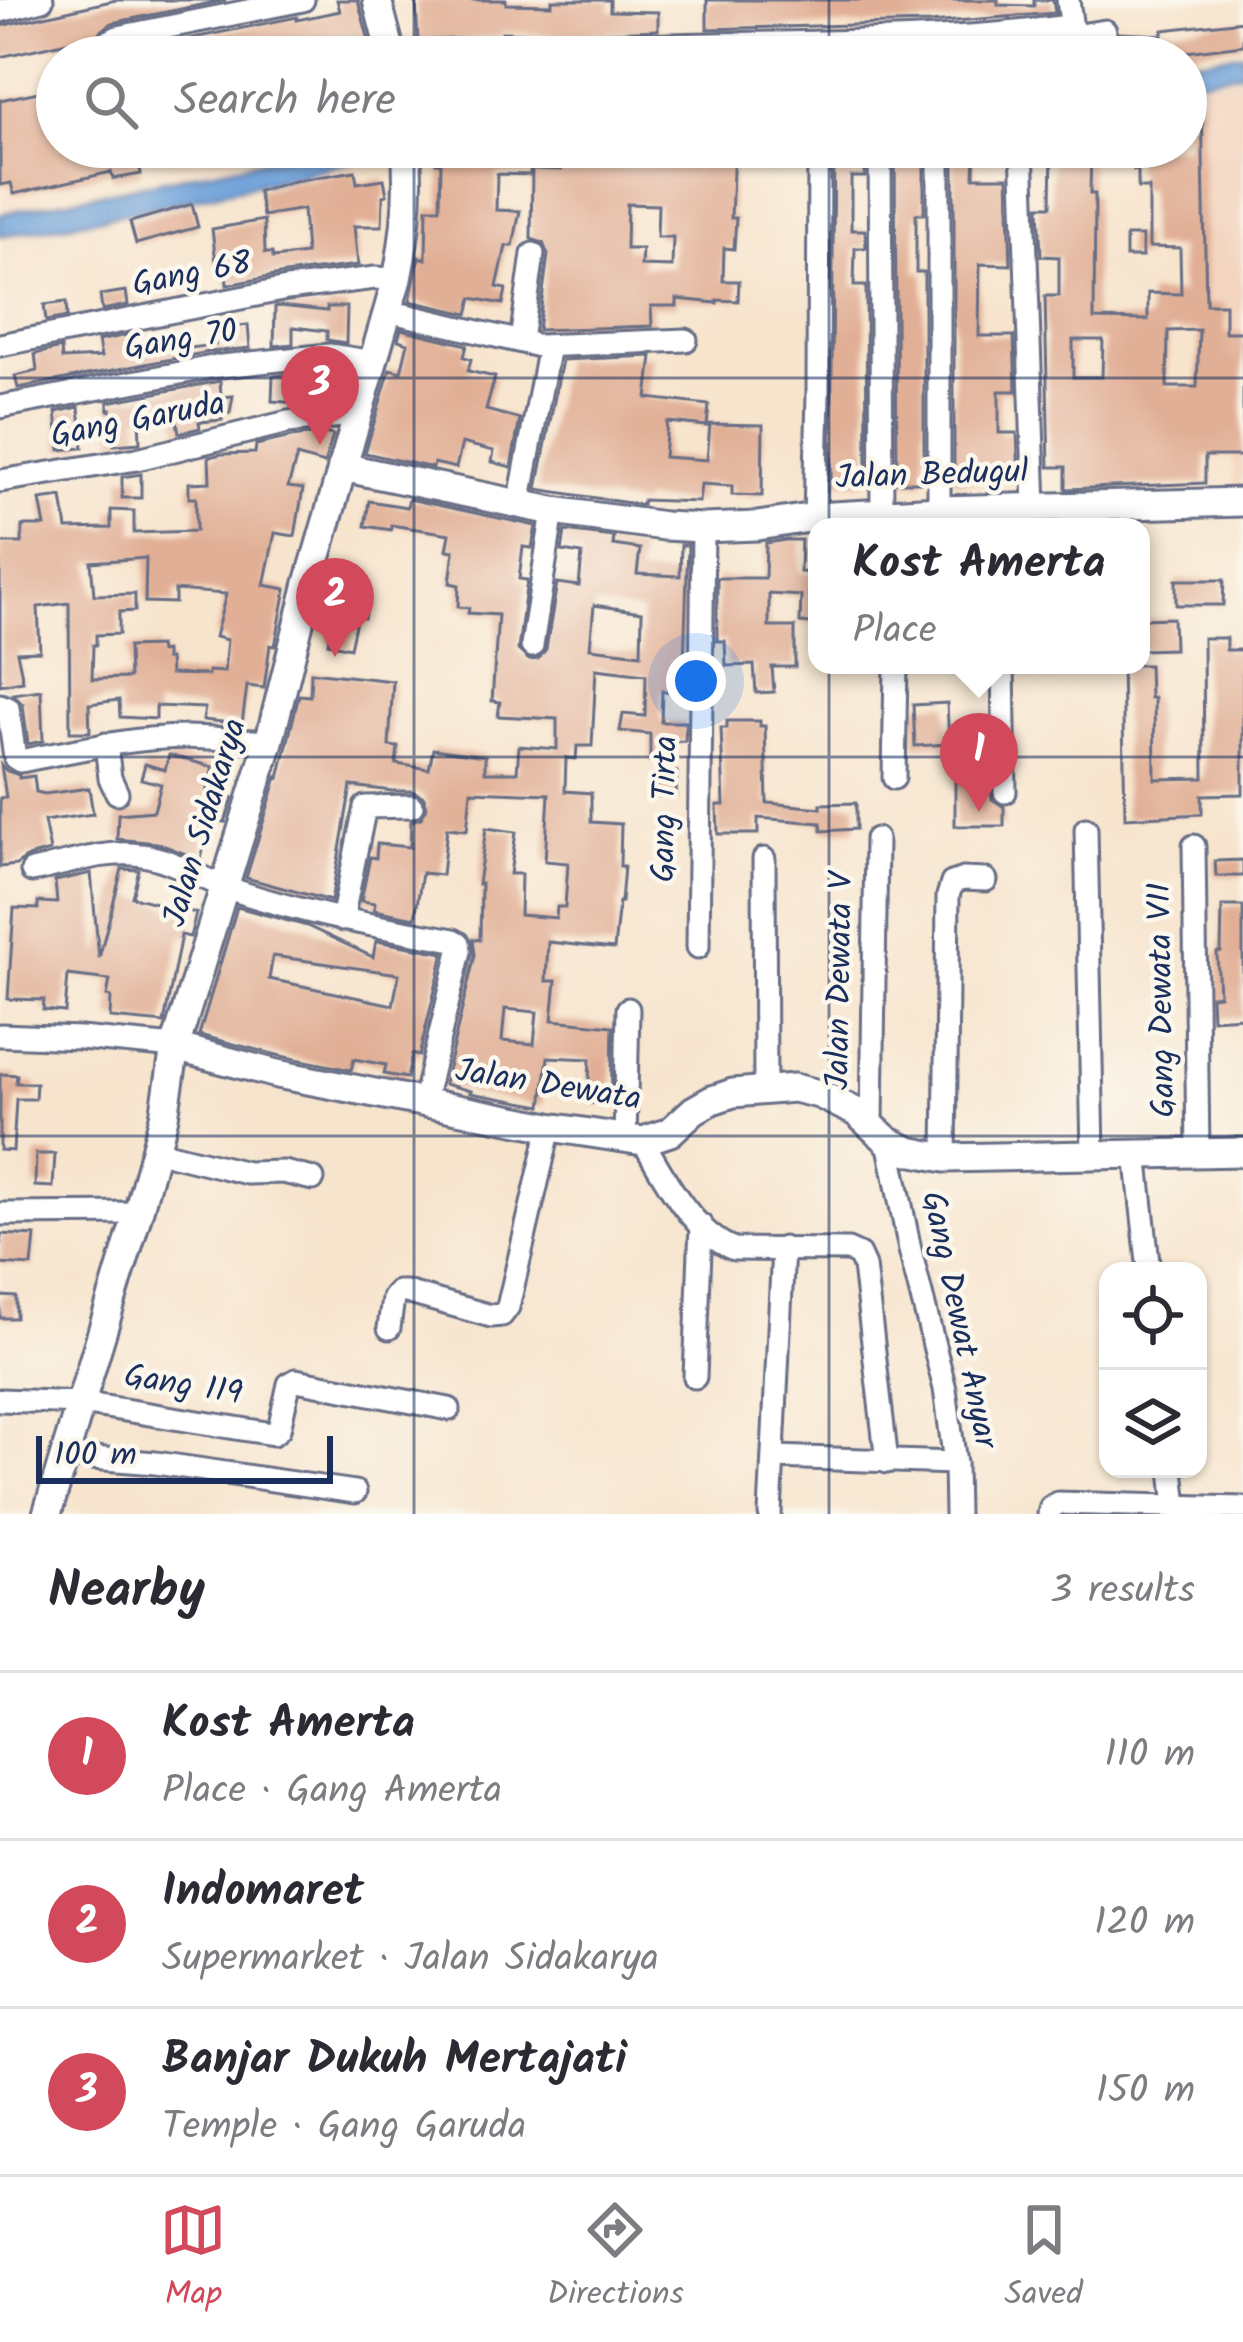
<!DOCTYPE html>
<meta charset="utf-8">
<style>
body{margin:0;font-family:Kalam,sans-serif;background:#f7f7f7;color:#2b2b33}
.controls{position:absolute;right:36px;bottom:36px;display:grid;overflow:hidden;border-radius:24px;box-shadow:0 3px 9px #0004}
.controls button{width:108px;height:108px;display:grid;place-items:center;padding:0;border:0;border-bottom:3px solid #e1e1e2;background:#fff;color:#2b2b33;font:60px sans-serif}
.scale{position:absolute;left:36px;bottom:30px;width:297px;box-sizing:border-box;padding-left:12px;border:6px solid #1b2f5e;border-top:0;font-size:33px;line-height:42px;white-space:nowrap;color:#1b2f5e;-webkit-text-stroke:9px #fbf7ec;paint-order:stroke}
.you{position:absolute;left:696px;top:681px;width:42px;height:42px;margin:-30px;border:9px solid #fff;border-radius:50%;background:#1a73e8;box-shadow:0 0 0 18px #1a73e833}
.badge{display:grid;place-items:center;width:78px;height:78px;border-radius:50%;background:#d1495b;color:#fff;font-size:39px;font-weight:700}
.pin{position:absolute;translate:-50% -99px;filter:drop-shadow(0 3px 6px #0008)}
.pin::after{content:'';position:absolute;top:63px;width:42px;height:36px;background:inherit;clip-path:polygon(0 0,100% 0,50% 100%)}
.popup{position:absolute;left:808px;top:518px;width:342px;height:156px;box-sizing:border-box;display:grid;place-content:center;border-radius:24px;background:#fff;filter:drop-shadow(0 3px 9px #0005);font-size:39px;white-space:nowrap;color:#7c7c81}
.popup b{font-size:45px;color:#2b2b33}
.popup::after{content:'';position:absolute;left:50%;top:100%;margin-left:-24px;border:24px solid transparent;border-top-color:#fff}
.list{margin:0;padding:0;list-style:none}
h2{display:flex;justify-content:space-between;align-items:center;height:156px;margin:0;padding:0 48px;font-size:51px}
h2 small{font-size:39px;font-weight:400;color:#7c7c81}
.list li{display:grid;grid-template-columns:78px 1fr auto;gap:36px;align-items:center;box-sizing:border-box;height:168px;padding:0 48px;border-top:3px solid #e1e1e2}
.list b{display:block;font-size:45px;white-space:nowrap}
.list p{margin:0;font-size:39px;white-space:nowrap;color:#7c7c81}
.list em{font-size:39px;font-style:normal;color:#7c7c81}
.icon{flex:none;width:66px;height:66px;fill:none;stroke:currentColor;stroke-width:2;stroke-linecap:round;stroke-linejoin:round}
.map{position:relative;flex:none;width:1243px;height:1514px;overflow:hidden}
.search{position:absolute;background:#fff;box-shadow:0 3px 9px #0004;left:36px;right:36px;top:36px;height:132px;display:flex;align-items:center;gap:30px;box-sizing:border-box;padding:0 42px;border-radius:66px;color:#7c7c81;font-size:45px}
.sheet{height:660px;background:#fff}
nav{display:flex;justify-content:space-around;align-items:center;box-sizing:border-box;height:168px;border-top:3px solid #e1e1e2;background:#fff;font-size:33px;color:#7c7c81}
nav a{display:grid;justify-items:center;gap:6px}
nav .on{color:#d1495b}
.map>svg:first-child{display:block}
.built{fill:#f3d4bf}
.water{fill:#6da0d9;stroke:#44689c;stroke-width:3}
.building{fill:#e1af95;fill-rule:evenodd}
.lines{fill:none;stroke-linecap:round;stroke-linejoin:round}
.minor-casing{stroke:#686e85;stroke-width:27}
.tertiary-casing{stroke:#686e85;stroke-width:33}
.minor{stroke:#fff;stroke-width:21}
.tertiary{stroke:#fff;stroke-width:27}
.grid{fill:none;stroke:#1b2f5e;stroke-width:3;stroke-opacity:0.55}
.labels{text-anchor:middle;dominant-baseline:central;stroke-width:9;stroke-linejoin:round;paint-order:stroke}
.street-label{font-size:33px;fill:#1b2f5e;stroke:#fbf7ec}
</style>
<div class="map">
<svg width="1243" height="1514" viewBox="0 0 1243 1514">
<rect width="100%" height="100%" fill="#fbf7ec"/>
<filter id="ink" filterUnits="userSpaceOnUse"><feTurbulence type="fractalNoise" baseFrequency=".00833" numOctaves="2"/><feDisplacementMap in="SourceGraphic" scale="24" xChannelSelector="R" yChannelSelector="G"/><feConvolveMatrix kernelMatrix="1 2 1 2 8 2 1 2 1" color-interpolation-filters="sRGB"/></filter>
<filter id="wash" filterUnits="userSpaceOnUse"><feTurbulence type="fractalNoise" baseFrequency=".004" numOctaves="4" result="noise"/><feDisplacementMap in="SourceGraphic" scale="48" xChannelSelector="R" yChannelSelector="G"/><feGaussianBlur stdDeviation="2.7" result="paint"/><feColorMatrix in="noise" values="0 0 0 0 0 0 0 0 0 0 0 0 0 0 0 0 0 1.4 0 .05"/><feComposite in="paint" operator="in"/></filter>
<g filter="url(#wash)">
<rect width="100%" height="100%" fill="#f7e4cd"/>
<polygon class="built" points="1243,76 1243,484 1234,485 1227,333 1179,335 1173,147 1186,147 1186,85"/>
<g class="water">
<polygon points="1243,53 1243,72 1186,82 1186,62"/>
<polygon points="327,147 407,147 291,177 113,216 0,236 0,214"/>
</g>
<g id="blocks">
<g class="building">
<polygon points="116,0 226,0 112,23 97,34 94,57 80,57 76,40 0,57 0,26"/>
<polygon points="337,0 358,0 370,44 365,46 367,57 346,57 345,53 319,57 315,37 246,51 247,57 195,57 191,39 124,52 297,17 297,20 340,11"/>
<polygon points="416,0 506,0 506,4 552,5 552,0 610,0 610,11 658,12 658,30 564,34 502,32 502,36 418,41"/>
<polygon points="707,0 998,0 998,5 1034,6 1034,0 1053,0 1055,13 930,23 707,29"/>
<polygon points="1243,21 1243,45 1154,56 1119,55 1119,33 1163,35 1163,30"/>
<polygon points="1060,42 1066,49 1073,51 1073,57 993,57 993,49"/>
<polygon points="57,88 57,147 136,147 141,174 113,179 111,172 14,194 11,183 0,185 0,100"/>
<path d="M1202,103L1206,304H1225V332H1243V456H1205V483L1066,489V467H1049L1045,296H1059V257L1041,256L1039,206H1051L1052,148H1091L1090,194H1095L1094,319L1148,320V293L1181,294L1180,248L1149,247V188H1138V170H1134V147H1186V104ZM1199,330L1197,387H1167L1168,331ZM1073,340H1103L1102,377H1073Z"/>
<polygon points="437,147 531,147 530,175 497,174 496,210 520,211 513,246 506,246 497,287 506,289 503,304 472,298 468,314 410,301 419,257 426,259 427,208 440,208 441,163 436,163"/>
<path d="M561,147L734,148L731,218H736L734,249L724,248L723,281H739L738,301L717,300V303L677,299V306H651L652,326L538,330L548,255L543,243L531,239L532,169L561,170ZM627,204L658,205L657,237H673L672,267L641,266L642,249H626Z"/>
<polygon points="834,147 865,147 865,177 851,177 851,230 865,230 866,248 855,248 854,286 866,286 867,482 831,482"/>
<polygon points="895,147 924,147 924,214 916,214 916,272 924,272 924,482 897,482"/>
<polygon points="957,147 975,147 974,177 1008,177 1011,265 980,264 979,336 1014,336 1016,391 999,391 999,433 1017,433 1019,475 980,475 980,481 954,481 954,159 957,159"/>
<polygon points="355,171 357,183 384,179 387,195 383,196 382,226 354,226 358,265 285,274 227,285 225,261 216,262 212,229 264,220 265,253 272,253 273,258 306,254 303,209 263,216 258,191 294,181"/>
<polygon points="192,204 198,227 136,244 130,222"/>
<rect x="1126" y="236" width="16" height="21"/>
<polygon points="126,291 128,305 102,310 100,295"/>
<polygon points="66,302 67,317 46,321 44,305"/>
<polygon points="280,306 327,311 327,307 347,307 346,343 327,340 327,331 293,327 293,344 274,346 275,307"/>
<polygon points="248,325 250,348 209,352 18,388 15,376 37,371 35,354 61,348 62,359 101,357 98,341 132,334 134,345 171,340 172,350 215,345 213,329"/>
<polygon points="401,329 467,345 464,357 471,359 468,371 495,377 486,410 520,419 511,467 492,462 494,451 462,443 456,468 434,463 433,468 365,453 390,369 401,372 408,343 398,340"/>
<polygon points="652,356 647,398 709,405 707,426 667,422 664,457 707,460 710,424 763,425 762,496 732,495 732,486 701,484 699,502 643,500 642,505 537,489 562,360"/>
<polygon points="329,370 343,372 338,401 313,404 272,401 273,376"/>
<polygon points="220,381 221,397 233,396 230,413 222,414 222,420 199,422 200,428 179,433 175,409 139,415 140,443 114,445 111,409 109,410 108,402"/>
<polygon points="79,407 83,448 60,450 56,412"/>
<path d="M324,433L333,435L324,464L297,456L288,487L303,489L295,536L275,533L264,585L286,589L275,646L270,645L264,688L247,686L242,724L203,720L205,708L156,706V719L120,717L119,700L89,704L90,732H70L69,603L38,607L40,651L17,652L23,681L0,685V543H22V526H45L40,500L62,497L67,529L111,528V510L134,511V533L196,531V498H189V483L210,482L209,457L222,454L255,453L256,445L291,437ZM146,558L145,602L175,603V590L226,594L215,637L227,640L224,672L208,671V675L170,674L169,659H165V651L160,652L159,646L128,647L129,678L92,679L93,645H96V635L119,634V612L135,611V594L94,595L91,562Z"/>
<polygon points="141,474 141,498 122,498 122,477"/>
<path d="M409,499L536,526L532,548L523,547L519,579L527,580L518,650L529,660L538,659L546,649L557,583L579,586L582,554L562,551L565,531L614,537L613,545L640,549L637,574L680,576L681,545H688L683,692L662,691L661,722H686L685,741L669,742L670,760L650,761V734L620,731L623,714L645,716L646,675L596,669L592,746H577L576,759L566,758L565,791L591,793V822L621,824L620,866H624L621,902H619L614,949L548,942L546,981H556L552,1020L613,1026L611,1104L588,1103L590,1059L548,1057L542,1106L470,1093L471,1091L444,1084L475,955L473,939L480,940L481,884H478L486,828L516,832L510,874H521L520,915L556,918L557,907H565L568,863L545,861L549,794L471,791L467,830L447,828L442,875L422,873L415,918L374,910L375,903L361,901L370,857L376,858L377,844L410,847L411,821L421,818L427,807L424,797L413,791H392L351,786L331,901L246,878L277,777L279,778L299,695L310,696L311,672L393,681L389,746L398,747L396,764L429,769L433,749L485,756V772H517L519,746L557,749V719L498,716L500,702L492,701L498,615L468,613L469,608L458,607L459,585L450,583L454,551L447,550L450,534L391,525V530L365,526L369,501L407,507ZM594,605L642,612L641,654L590,648ZM505,1009L537,1012L534,1044L502,1041Z"/>
<polygon points="786,540 801,540 800,572 817,573 817,624 800,623 801,596 769,594 769,627 795,627 795,667 772,667 774,692 756,693 754,665 726,666 725,641 717,641 717,578 765,578 766,543"/>
<polygon points="1176,580 1224,580 1223,605 1176,605"/>
<polygon points="334,592 368,600 364,618 357,616 350,648 328,643 335,611 329,609"/>
<polygon points="1173,618 1174,649 1141,650 1141,619"/>
<polygon points="1203,638 1226,638 1226,650 1243,650 1243,794 1202,795 1202,814 1125,818 1122,665 1149,665 1150,698 1154,698 1155,779 1204,778"/>
<polygon points="41,690 43,741 28,744 23,705 13,694"/>
<polygon points="947,703 949,744 915,746 913,705"/>
<polygon points="727,721 760,721 760,726 765,726 767,803 821,808 821,804 856,803 856,829 822,831 821,823 758,818 758,834 718,834 717,805 724,805 721,728 727,728"/>
<polygon points="169,755 213,767 206,794 233,798 225,822 209,820 201,860 157,843 117,839 118,814 154,811 161,784 141,779 145,764 165,770"/>
<polygon points="1,765 7,771 19,775 19,778 34,776 36,792 45,794 89,788 93,814 44,821 50,851 28,857 16,865 0,867 0,798 6,797"/>
<polygon points="657,772 677,772 676,796 657,796"/>
<polygon points="955,781 990,782 992,799 1004,807 1004,826 955,826"/>
<polygon points="1243,860 1243,876 1216,876 1215,861"/>
<polygon points="122,869 139,870 132,897 196,913 190,937 181,935 164,1023 110,1018 111,997 107,996 110,980 68,975 65,1012 43,1010 44,1000 8,999 14,908 38,909 38,902 57,903 55,881 91,873 99,958"/>
<polygon points="1222,906 1243,906 1243,1017 1212,1019 1211,996 1219,995 1217,953 1221,952"/>
<path d="M237,907L307,926L373,957L376,941L444,953L419,1056L412,1054L407,1078L384,1074L386,1065L354,1059L351,1070L281,1056L199,1035ZM273,956L399,974L393,1005L269,979Z"/>
<polygon points="0,1074 17,1075 16,1083 36,1083 35,1099 16,1099 13,1151 0,1150"/>
<polygon points="36,1154 55,1154 53,1187 35,1186"/>
<polygon points="1,1234 35,1236 32,1266 0,1264"/>
<polygon points="0,1296 16,1297 16,1318 0,1318"/>
</g>
</g>
</g>
<g filter="url(#ink)">
<use href="#blocks" fill-opacity="0" stroke="#686e85" stroke-width="3"/>
<g class="lines">
<g class="minor-casing">
<g id="minor">
<polyline points="1068,0 1073,36 1105,31"/>
<polyline points="0,11 42,0"/>
<polyline points="109,57 110,41 118,37 303,0"/>
<path d="M400,57C504,51 608,46 712,44C829,42 946,42 1061,27"/>
<polyline points="880,147 882,513"/>
<polyline points="939,147 939,510"/>
<polyline points="1022,147 1035,507"/>
<polyline points="388,311 539,346 686,340"/>
<polyline points="521,341 533,254"/>
<polyline points="0,345 287,289 375,278 397,279"/>
<polyline points="0,407 212,367 329,355 374,362"/>
<polyline points="0,481 137,459 288,422 360,414"/>
<polyline points="519,504 549,346"/>
<polyline points="815,517 818,393 819,147"/>
<polyline points="532,646 553,511"/>
<polyline points="1003,665 1005,792"/>
<path d="M0,705L8,708L15,758L20,761C67,752 115,741 163,738C198,735 234,740 269,742"/>
<polyline points="106,744 110,778 117,793"/>
<polyline points="894,778 896,665"/>
<polyline points="1086,829 1093,1153"/>
<polyline points="1194,846 1198,1154"/>
<polyline points="764,859 765,1089"/>
<path d="M32,871C67,864 106,849 142,855C172,859 199,878 228,888C302,914 377,926 454,940L459,943L460,951L424,1101"/>
<polyline points="342,920 365,807 412,806"/>
<polyline points="698,947 703,528"/>
<polyline points="0,1035 80,1038 175,1047"/>
<polyline points="872,1123 876,839"/>
<polyline points="625,1139 628,1009"/>
<path d="M643,1141C663,1176 694,1235 734,1249L848,1250L859,1255L864,1266L887,1462"/>
<polyline points="888,1141 910,1250 945,1389 955,1463 956,1514"/>
<polyline points="154,1150 247,1173 283,1172 313,1179"/>
<polyline points="1136,1153 1149,1271"/>
<polyline points="945,1158 948,896 952,883 963,879 986,880"/>
<polyline points="0,1214 138,1213"/>
<polyline points="389,1328 393,1298 398,1292 406,1292 491,1316 502,1315 508,1307 550,1127"/>
<polyline points="695,1377 701,1225"/>
<polyline points="0,1400 81,1403 273,1434 279,1429 289,1384 296,1380 449,1409"/>
<polyline points="66,1456 156,1463 355,1492"/>
<polyline points="774,1457 955,1463"/>
<polyline points="1172,1469 1176,1507"/>
<polyline points="770,1514 783,1248"/>
<polyline points="1049,1514 1051,1507 1058,1503 1243,1508"/>
</g>
</g>
<g class="tertiary-casing">
<g id="tertiary">
<polyline points="377,0 392,57"/>
<polyline points="342,467 553,511 664,526 703,528 758,526 815,517 939,510 1243,502"/>
<polyline points="175,1047 277,1074 550,1127 643,1141 670,1132 694,1110 712,1100 733,1093 794,1088 819,1094 856,1112 888,1141 909,1151 945,1158 1243,1152"/>
<path d="M47,1514L138,1213L164,1117L175,1047L269,742L309,583L397,279C406,235 410,192 406,147"/>
</g>
</g>
<use href="#minor" class="minor"/>
<use href="#tertiary" class="tertiary"/>
</g>
</g>
<path class="grid" d="M414,0V57M829,0V57M414,147V1514M829,147V1514M0,378H1243M0,757H1243M0,1136H1243"/>
<g class="labels">
<g class="street-label">
<text transform="translate(192 275) rotate(-11)">Gang 68</text>
<text transform="translate(181 341) rotate(-9)">Gang 70</text>
<text transform="translate(138 421) rotate(-11)">Gang Garuda</text>
<text transform="translate(932 476) rotate(-2)">Jalan Bedugul</text>
<text transform="translate(666 809) rotate(-89)">Gang Tirta</text>
<text transform="translate(206 823) rotate(-73)">Jalan Sidakarya</text>
<text transform="translate(841 981) rotate(-89)">Jalan Dewata V</text>
<text transform="translate(1163 1000) rotate(-91)">Gang Dewata VII</text>
<text transform="translate(548 1086) rotate(9)">Jalan Dewata</text>
<text transform="translate(958 1320) rotate(78)">Gang Dewat Anyar</text>
<text transform="translate(183 1386) rotate(9)">Gang 119</text>
</g>
</g>
</svg>
<div class="controls">
<button><svg class="icon" aria-label="locate" viewBox="0 0 24 24"><circle cx="12" cy="12" r="6"/><path d="M12 2v4M12 18v4M2 12h4M18 12h4"/></svg></button>
<button><svg class="icon" aria-label="layers" viewBox="0 0 24 24"><path d="M12 4l9 5-9 5-9-5zM3 14l9 5 9-5"/></svg></button>
</div>
<div class="scale">100 m</div>
<div class="you"></div>
<div class="pin badge" style="left:979px;top:812px">1</div>
<div class="popup"><b>Kost Amerta</b>Place</div>
<div class="pin badge" style="left:335px;top:657px">2</div>
<div class="pin badge" style="left:320px;top:445px">3</div>
<div class="search"><svg class="icon" aria-label="search" viewBox="0 0 24 24"><circle cx="10" cy="10" r="6"/><path d="M15 15l6 6"/></svg>Search here</div>
</div>
<section class="sheet">
<h2>Nearby<small>3 results</small></h2>
<ul class="list">
<li><span class="badge">1</span><div><b>Kost Amerta</b><p>Place · Gang Amerta</p></div><em>110 m</em></li>
<li><span class="badge">2</span><div><b>Indomaret</b><p>Supermarket · Jalan Sidakarya</p></div><em>120 m</em></li>
<li><span class="badge">3</span><div><b>Banjar Dukuh Mertajati</b><p>Temple · Gang Garuda</p></div><em>150 m</em></li>
</ul>
</section>
<nav>
<a class="on"><svg class="icon" aria-label="map" viewBox="0 0 24 24"><path d="M3 6l6-2 6 2 6-2v14l-6 2-6-2-6 2zM9 4v14M15 6v14"/></svg>Map</a>
<a><svg class="icon" aria-label="directions" viewBox="0 0 24 24"><path d="M12 3l9 9-9 9-9-9zM9 14v-3h6M13 9l2 2-2 2"/></svg>Directions</a>
<a><svg class="icon" aria-label="saved" viewBox="0 0 24 24"><path d="M7 4h10v16l-5-4-5 4z"/></svg>Saved</a>
</nav>
